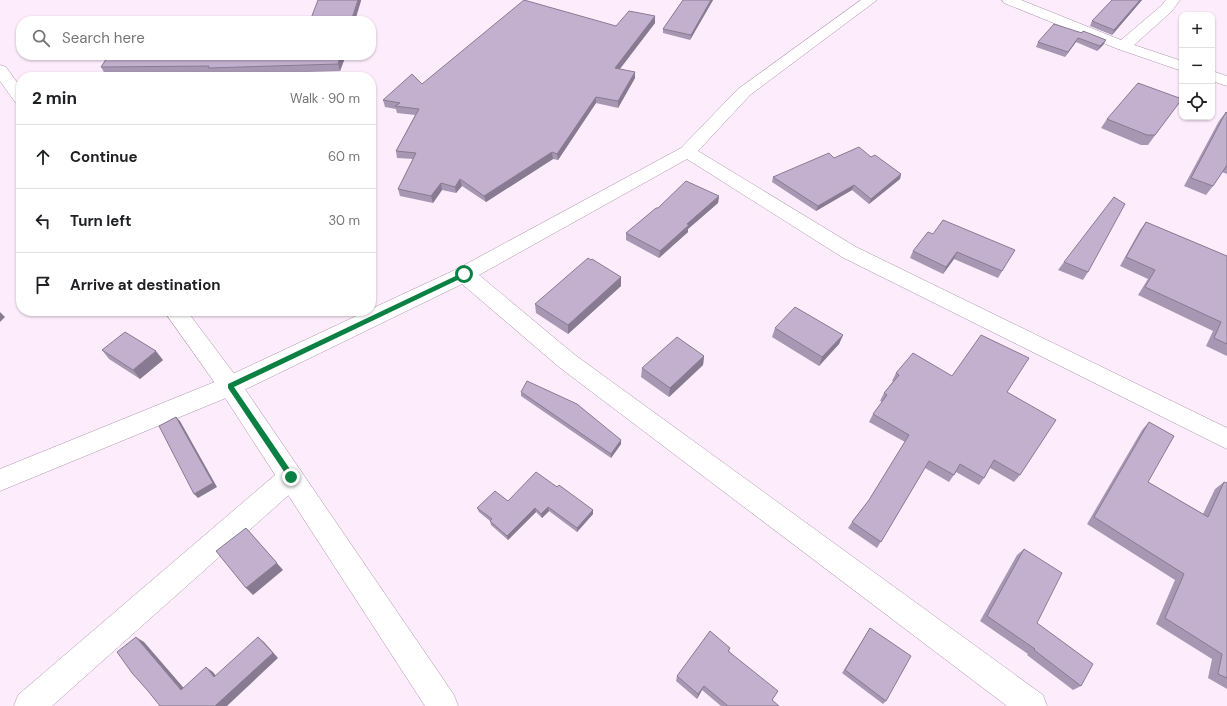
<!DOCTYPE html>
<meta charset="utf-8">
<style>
body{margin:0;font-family:"DM Sans",sans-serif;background:#f6f6f6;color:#202124}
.controls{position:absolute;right:12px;top:12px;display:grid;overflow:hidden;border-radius:8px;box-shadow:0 1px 3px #0004}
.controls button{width:36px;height:36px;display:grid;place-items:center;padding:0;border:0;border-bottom:1px solid #e0e0e0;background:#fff;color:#202124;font:20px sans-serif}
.stop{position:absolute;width:12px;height:12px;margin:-9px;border:3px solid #0b8043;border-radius:50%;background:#fff}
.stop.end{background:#0b8043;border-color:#fff;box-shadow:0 1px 4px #0008}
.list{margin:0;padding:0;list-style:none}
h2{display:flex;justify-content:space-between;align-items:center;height:52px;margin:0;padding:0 16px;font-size:17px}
h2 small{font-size:13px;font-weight:400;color:#757577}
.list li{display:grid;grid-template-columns:26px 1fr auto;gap:12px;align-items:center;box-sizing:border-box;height:64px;padding:0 16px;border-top:1px solid #e0e0e0}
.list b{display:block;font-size:15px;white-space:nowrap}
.list em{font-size:13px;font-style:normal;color:#757577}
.icon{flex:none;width:22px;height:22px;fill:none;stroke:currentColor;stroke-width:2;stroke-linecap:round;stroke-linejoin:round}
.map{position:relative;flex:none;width:1227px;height:706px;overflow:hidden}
.search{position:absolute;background:#fff;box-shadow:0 1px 3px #0004;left:16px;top:16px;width:360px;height:44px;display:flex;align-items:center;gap:10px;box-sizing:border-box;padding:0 14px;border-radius:16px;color:#757577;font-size:15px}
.panel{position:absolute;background:#fff;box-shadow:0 1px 3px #0004;left:16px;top:72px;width:360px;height:244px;border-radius:16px}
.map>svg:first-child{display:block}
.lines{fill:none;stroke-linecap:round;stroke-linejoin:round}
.street-casing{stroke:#ae93ad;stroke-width:1}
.secondary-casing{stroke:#ae93ad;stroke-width:1}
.street{fill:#fff;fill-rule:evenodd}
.secondary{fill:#fff;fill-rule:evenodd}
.wall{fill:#a897b2}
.shaded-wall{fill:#887b91}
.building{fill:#c3b0cf;stroke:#887b91}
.route{fill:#0b8043}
</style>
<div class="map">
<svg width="1227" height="706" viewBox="0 0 1227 706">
<rect width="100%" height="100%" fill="#fdecfc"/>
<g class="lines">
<g class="street-casing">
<g id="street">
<polygon points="861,0 877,0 750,95 698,151 856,247 1227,428 1227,449 842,257 687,159 479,275 575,355 1043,695 1047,706 1007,706 559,367 462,284 238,393 0,491 0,469 222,379 367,311 371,311 371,309 457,269 681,148 738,89"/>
<polygon points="1002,0 1021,0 1121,40 1161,6 1166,0 1180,0 1171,12 1134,45 1182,61 1182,71 1118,49 1004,3"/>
<polygon points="1212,71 1227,76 1227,86 1212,81"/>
<polygon points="291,466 300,469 303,477 300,485 52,706 14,706 18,695 282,469"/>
</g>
</g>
<g class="secondary-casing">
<g id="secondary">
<polygon points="0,65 6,67 21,88 21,104 15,102 0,81"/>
<polygon points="164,311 187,311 238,379 454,695 458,706 425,706 222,393"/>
</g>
</g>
<use href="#street" class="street"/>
<use href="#secondary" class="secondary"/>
</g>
<g class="wall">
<polygon points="683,0 713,0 690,40 663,33 663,29"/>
<polygon points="1112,0 1142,0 1112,35 1090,26 1092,21"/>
<polygon points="655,23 620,69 635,78 618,108 596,103 558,160 553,159 486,202 462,186 456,193 442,190 433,203 400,196 398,189 413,159 397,158 396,151 415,115 397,113 396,109 385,107 383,100 422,84 616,26"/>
<polygon points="1082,33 1106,40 1103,45 1097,51 1076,42 1065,57 1036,47 1038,42"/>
<polygon points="109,55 346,55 340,71 211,75 210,73 105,74 101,67"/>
<polygon points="1175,108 1148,145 1141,145 1101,128 1107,119"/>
<polygon points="1226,112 1227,113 1227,174 1222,172 1213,186 1206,195 1184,186 1219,121"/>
<polygon points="871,157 901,174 900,179 869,204 852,190 816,211 772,182 773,177 834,158"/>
<polygon points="719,196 718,203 688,229 688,232 659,258 626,240 626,233 658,208"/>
<polygon points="1146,222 1227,256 1227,356 1206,346 1213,331 1138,295 1148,279 1120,266 1140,230"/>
<polygon points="933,234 1015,250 998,278 954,259 943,274 910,258 913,251"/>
<polygon points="1064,262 1088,272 1083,280 1058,270"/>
<polygon points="621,277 621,286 568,334 536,313 535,304"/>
<polygon points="775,328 843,335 839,344 819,366 772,337"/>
<polygon points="102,350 163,360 140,379 109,359"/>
<polygon points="704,356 703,365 669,397 641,377 642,368"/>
<polygon points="896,373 952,376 1007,392 1020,475 1014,482 990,468 984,478 979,485 956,472 949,482 925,468 877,548 848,528 852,522 869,500 905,442 869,422 873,414 882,402 880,401 884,393 893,381 892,381"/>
<polygon points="521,392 621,440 621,444 611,458 521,396"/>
<polygon points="1149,422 1148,482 1203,514 1215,489 1224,482 1227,483 1227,689 1208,678 1212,659 1156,624 1175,580 1087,524 1142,430"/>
<polygon points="557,487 593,510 593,514 577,532 549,511 542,518 536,512 508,540 491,525 490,521 479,512 477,508 508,501"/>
<polygon points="1024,549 1037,623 1081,686 1073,690 1027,655 1028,654 980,621 1017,555"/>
<polygon points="870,628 886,701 883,704 842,673"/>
<polygon points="730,648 729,651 772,700 779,706 721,706 702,690 697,699 676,681 677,676"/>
</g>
<g class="shaded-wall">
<polygon points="358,0 361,0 361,1 355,21 351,21"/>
<polygon points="711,0 713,0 690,40 691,35"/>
<polygon points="1140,0 1142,0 1112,35 1114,30"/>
<polygon points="655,16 655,23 615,75 615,68"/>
<polygon points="1078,38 1076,42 1065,57 1068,52"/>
<polygon points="1106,40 1103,45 1097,51 1100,46"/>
<polygon points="341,55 346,55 340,71 338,64"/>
<polygon points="635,72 635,78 618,108 618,101"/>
<polygon points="596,97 596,103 558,160 557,154"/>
<polygon points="552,152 553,159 486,202 484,196"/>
<polygon points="901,174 900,179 869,204 871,199"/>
<polygon points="460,179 462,186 456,193 455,187"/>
<polygon points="441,183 442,190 433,203 431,196"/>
<polygon points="854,185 852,190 816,211 818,206"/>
<polygon points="719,196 718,203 688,229 688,232 659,258 660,251 687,224"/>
<polygon points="957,252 954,259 943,274 946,267"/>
<polygon points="621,277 621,286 568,334 568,325"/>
<polygon points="0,312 5,317 0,322"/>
<polygon points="843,335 839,344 819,366 822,357"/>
<polygon points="156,351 163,360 140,379 133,370"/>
<polygon points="704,356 703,365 669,397 670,388"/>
<polygon points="176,417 180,421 217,487 198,498 194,494"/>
<polygon points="621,440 621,444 611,458 611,454"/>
<polygon points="548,507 549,511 542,518 541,514"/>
<polygon points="535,508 536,512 508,540 507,536"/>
<polygon points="593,510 593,514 577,532 577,528"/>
<polygon points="246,528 283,570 253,595 246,588"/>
<polygon points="136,637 144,642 189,694 181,690"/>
<polygon points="258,637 264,642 278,658 227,706 215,706"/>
<polygon points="206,667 213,672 221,682 214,677"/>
<polygon points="704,686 702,690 697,699 698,694"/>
</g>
<g class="building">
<polygon points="318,0 358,0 351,21 310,21"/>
<polygon points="524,0 616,26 629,11 655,16 615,68 635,72 618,101 596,97 557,154 552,152 484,196 460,179 455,187 441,183 431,196 398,189 416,153 396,151 419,109 395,106 400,103 383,100 412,74 422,84"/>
<polygon points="683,0 711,0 691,35 663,29"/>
<polygon points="1112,0 1140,0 1114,30 1092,21"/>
<polygon points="1054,24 1082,33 1083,31 1106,40 1100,46 1078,38 1068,52 1038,42"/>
<polygon points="109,55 341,55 338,64 208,68 209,66 101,67"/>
<polygon points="1138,83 1182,99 1155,135 1147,135 1107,119"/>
<polygon points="1226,112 1227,113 1227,165 1213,186 1191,178"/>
<polygon points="859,147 871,157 875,155 901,174 871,199 854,185 818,206 773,177 829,153 834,158"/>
<polygon points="686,181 719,196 687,224 689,225 660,251 626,233 656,208 658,208"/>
<polygon points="1114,197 1125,204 1088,272 1064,262"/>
<polygon points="943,220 1015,250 1002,271 957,252 946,267 913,251 928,232 933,234"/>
<polygon points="1146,222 1227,256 1227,344 1214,338 1221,322 1145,287 1155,270 1126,257"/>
<polygon points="588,258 591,260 592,259 621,277 568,325 535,304"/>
<polygon points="795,307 843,335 822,357 775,328"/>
<polygon points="125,332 156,351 133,370 102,350"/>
<polygon points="981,335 1029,358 1007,392 1056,420 1020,475 994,460 984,478 960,464 954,475 929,461 881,542 852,522 869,500 909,435 873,414 887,395 884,393 899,375 896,373 913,353 952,376"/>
<polygon points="677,337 704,356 670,388 642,368"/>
<polygon points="527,381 577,404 621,440 611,454 521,392"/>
<polygon points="176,417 213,483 194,494 159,426"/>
<polygon points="1149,422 1174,436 1148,482 1208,517 1224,482 1227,483 1227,678 1218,674 1222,654 1165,618 1184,574 1094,517"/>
<polygon points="536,472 557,487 559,485 593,510 577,528 548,507 541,514 535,508 507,536 490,521 492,519 477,508 495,491 508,501"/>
<polygon points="246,528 277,563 246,588 216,551"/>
<polygon points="1024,549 1062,573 1037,623 1093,664 1081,686 1034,650 1035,649 987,616"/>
<polygon points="870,628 911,656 886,701 845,670"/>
<polygon points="710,631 730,648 728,651 778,691 772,700 779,706 728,706 704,686 698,694 677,676"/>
<polygon points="136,637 181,690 206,667 214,677 258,637 273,653 215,706 160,706 148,691 132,673 117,652"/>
</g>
<polygon class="route" points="464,272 467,274 466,276 234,387 294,475 294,479 289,479 228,388 228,384"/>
</svg>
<div class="controls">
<button>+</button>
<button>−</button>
<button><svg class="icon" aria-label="locate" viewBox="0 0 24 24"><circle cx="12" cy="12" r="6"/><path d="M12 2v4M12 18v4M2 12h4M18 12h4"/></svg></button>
</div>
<div class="stop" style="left:464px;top:274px"></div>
<div class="stop end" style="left:291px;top:477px"></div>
<div class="search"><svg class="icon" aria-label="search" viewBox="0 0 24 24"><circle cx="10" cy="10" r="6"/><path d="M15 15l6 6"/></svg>Search here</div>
<section class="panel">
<h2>2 min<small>Walk · 90 m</small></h2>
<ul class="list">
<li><svg class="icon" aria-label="ahead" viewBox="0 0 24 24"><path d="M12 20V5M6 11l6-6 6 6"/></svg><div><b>Continue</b></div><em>60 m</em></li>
<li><svg class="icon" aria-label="left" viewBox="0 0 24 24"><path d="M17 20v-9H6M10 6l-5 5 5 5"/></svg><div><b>Turn left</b></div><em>30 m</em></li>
<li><svg class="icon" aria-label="arrive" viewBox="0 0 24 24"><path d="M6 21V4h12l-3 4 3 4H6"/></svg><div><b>Arrive at destination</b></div></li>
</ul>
</section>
</div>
